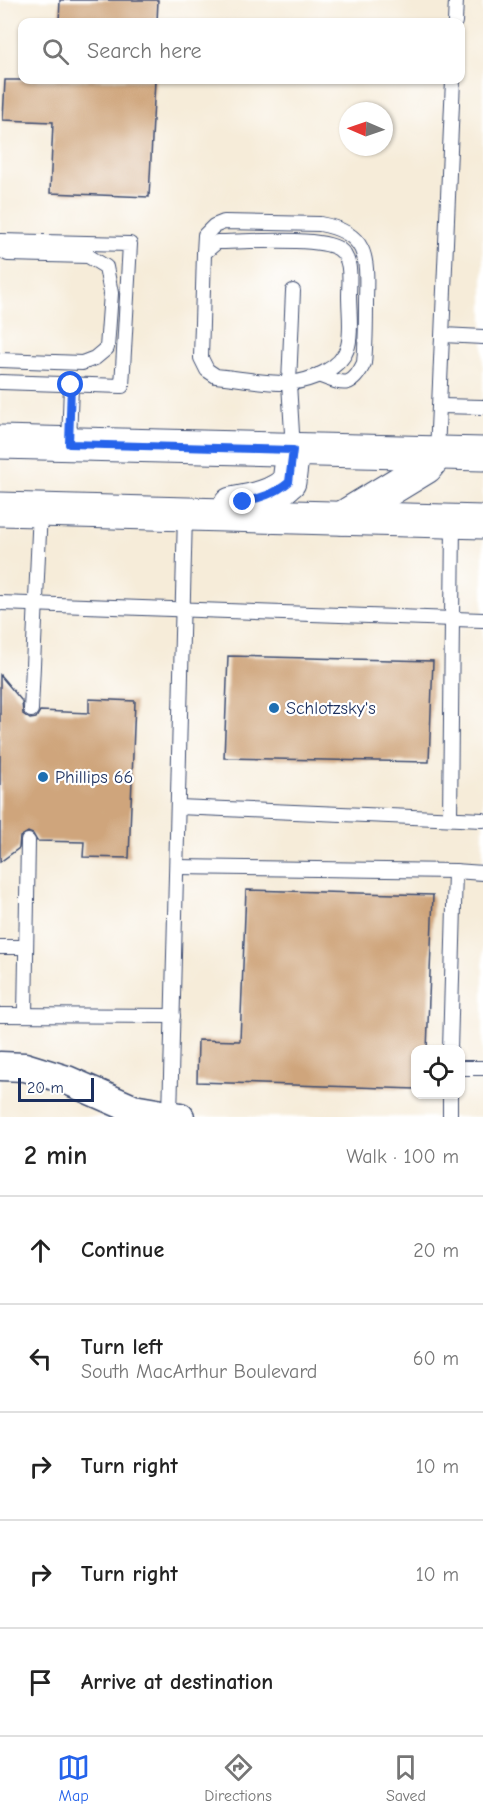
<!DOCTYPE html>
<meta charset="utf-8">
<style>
body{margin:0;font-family:"Comic Neue",sans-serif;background:#f6f6f6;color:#222}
.controls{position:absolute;right:18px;bottom:18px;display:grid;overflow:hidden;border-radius:12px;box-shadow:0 2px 4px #0004}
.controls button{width:54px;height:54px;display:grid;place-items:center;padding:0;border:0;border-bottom:2px solid #e0e0e0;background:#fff;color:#222;font:30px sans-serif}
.compass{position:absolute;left:339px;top:102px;width:54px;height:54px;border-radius:50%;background:#fff;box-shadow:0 2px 4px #0004;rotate:272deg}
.scale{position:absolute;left:18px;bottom:15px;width:76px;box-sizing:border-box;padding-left:6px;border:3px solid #1b2f5e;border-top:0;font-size:16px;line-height:21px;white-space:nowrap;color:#1b2f5e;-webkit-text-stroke:4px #fff;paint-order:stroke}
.stop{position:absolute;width:18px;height:18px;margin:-14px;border:4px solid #2563eb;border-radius:50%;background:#fff}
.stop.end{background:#2563eb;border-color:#fff;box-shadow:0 2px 6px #0008}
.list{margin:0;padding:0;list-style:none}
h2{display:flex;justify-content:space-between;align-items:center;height:78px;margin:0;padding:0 24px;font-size:26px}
h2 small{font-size:20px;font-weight:400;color:#767676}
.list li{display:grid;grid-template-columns:39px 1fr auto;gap:18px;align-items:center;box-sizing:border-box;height:108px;padding:0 24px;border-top:2px solid #e0e0e0}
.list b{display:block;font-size:22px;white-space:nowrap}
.list p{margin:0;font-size:20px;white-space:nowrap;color:#767676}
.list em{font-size:20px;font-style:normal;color:#767676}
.icon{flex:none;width:33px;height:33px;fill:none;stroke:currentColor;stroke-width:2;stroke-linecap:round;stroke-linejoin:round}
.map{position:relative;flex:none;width:483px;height:1117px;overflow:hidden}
.search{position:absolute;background:#fff;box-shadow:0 2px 4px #0004;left:18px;right:18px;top:18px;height:66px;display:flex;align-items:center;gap:15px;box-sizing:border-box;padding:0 21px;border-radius:12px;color:#767676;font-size:22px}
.sheet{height:618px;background:#fff}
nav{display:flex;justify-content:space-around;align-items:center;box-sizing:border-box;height:84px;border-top:2px solid #e0e0e0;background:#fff;font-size:16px;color:#767676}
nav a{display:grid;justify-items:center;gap:3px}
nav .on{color:#2563eb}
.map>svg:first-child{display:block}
.building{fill:#cfa57c}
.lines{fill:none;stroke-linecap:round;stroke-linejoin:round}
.lane-casing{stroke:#3c4b70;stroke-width:16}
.street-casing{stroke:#3c4b70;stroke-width:31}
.secondary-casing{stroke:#3c4b70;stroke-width:35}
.lane{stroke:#fff;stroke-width:14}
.street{stroke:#fff;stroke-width:28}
.secondary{stroke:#fff;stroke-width:33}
.route{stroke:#2563eb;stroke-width:8}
.poi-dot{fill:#1f6fb2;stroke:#fff;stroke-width:2}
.labels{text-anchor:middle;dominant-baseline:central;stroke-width:4.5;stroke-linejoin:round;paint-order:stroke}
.poi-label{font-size:18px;fill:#1b2f5e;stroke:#fff;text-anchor:start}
</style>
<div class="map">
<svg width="483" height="1117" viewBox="0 0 483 1117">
<rect width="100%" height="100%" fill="#fff"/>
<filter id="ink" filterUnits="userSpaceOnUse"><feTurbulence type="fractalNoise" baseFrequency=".0167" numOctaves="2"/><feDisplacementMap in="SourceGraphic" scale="12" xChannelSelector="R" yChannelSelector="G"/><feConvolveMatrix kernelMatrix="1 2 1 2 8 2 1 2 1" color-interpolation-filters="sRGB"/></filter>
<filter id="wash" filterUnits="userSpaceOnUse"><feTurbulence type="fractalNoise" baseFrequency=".008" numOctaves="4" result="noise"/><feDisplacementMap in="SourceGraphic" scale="24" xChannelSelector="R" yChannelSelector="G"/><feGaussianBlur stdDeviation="1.35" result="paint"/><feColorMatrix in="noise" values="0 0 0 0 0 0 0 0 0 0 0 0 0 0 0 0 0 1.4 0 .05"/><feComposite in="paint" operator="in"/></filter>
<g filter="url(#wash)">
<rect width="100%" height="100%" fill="#f6ecd9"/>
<g id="blocks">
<g class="building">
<polygon points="60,0 158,0 157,22 59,22"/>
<polygon points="5,80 155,80 149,197 50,193 53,122 3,120"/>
<polygon points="228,656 433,661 429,762 224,758"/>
<polygon points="0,675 22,701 23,714 30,719 36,718 40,711 89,713 89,699 135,701 129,858 83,857 84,842 37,841 33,834 28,832 20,837 19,848 0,862"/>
<polygon points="246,890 433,895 427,1050 416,1050 416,1089 197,1082 198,1040 240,1041"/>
</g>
</g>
</g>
<g filter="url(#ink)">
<use href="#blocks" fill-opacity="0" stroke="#3c4b70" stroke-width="1.5"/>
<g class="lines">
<g class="lane-casing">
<g id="lane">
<polyline points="455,22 456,0"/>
<polyline points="0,241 130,244 122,386 0,382"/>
<path d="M217,242C242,242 321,236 339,249C353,259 349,281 349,296C349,312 352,331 348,346C342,369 310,381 289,383C269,384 237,378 216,376L207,370L201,358L204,253Z"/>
<polyline points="0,250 8,254 88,256 106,267 111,293 107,348 95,358 82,363 0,360"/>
<path d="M204,253L205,235L214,226L224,222L320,224C370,233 367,260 366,301C366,322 366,342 364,363C351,390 343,384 318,375"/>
<polyline points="443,335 483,337"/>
<polyline points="440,406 483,407"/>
<polyline points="69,444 71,385"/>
<polyline points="293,450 289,383 293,291"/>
<polyline points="437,453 453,80"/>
<polyline points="0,603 483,620"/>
<polyline points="31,710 40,510"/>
<polyline points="178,807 483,820"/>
<polyline points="450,818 453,521"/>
<polyline points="177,867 455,871"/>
<polyline points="0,947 26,947"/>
<polyline points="0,1015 173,1016"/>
<polyline points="25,1015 28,841"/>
<polyline points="450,1050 455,871 483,873"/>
<polyline points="460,1068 483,1068"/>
<polyline points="170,1116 185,514"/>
<polyline points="450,1117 450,1094"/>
</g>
</g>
<g class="street-casing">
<polyline id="street" points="0,1066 25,1067 67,1080 133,1109 180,1117"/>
</g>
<g class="secondary-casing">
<g id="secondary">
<polyline points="0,442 483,454"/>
<path d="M231,504C253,500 273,497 289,482L293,450"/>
<polyline points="0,509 483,522"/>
<polyline points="342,518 426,467 437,453"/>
</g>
</g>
<use href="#lane" class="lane"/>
<use href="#street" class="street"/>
<use href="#secondary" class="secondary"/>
</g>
</g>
<g class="lines" filter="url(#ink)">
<path class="route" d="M71,385L69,444L293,450L289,482C275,494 260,498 243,502"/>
</g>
<g class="poi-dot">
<circle cx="274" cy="708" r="6"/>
<circle cx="43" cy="777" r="6"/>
</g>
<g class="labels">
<g class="poi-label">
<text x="286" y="708">Schlotzsky's</text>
<text x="55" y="777">Phillips 66</text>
</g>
</g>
</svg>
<div class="controls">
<button><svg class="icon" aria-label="locate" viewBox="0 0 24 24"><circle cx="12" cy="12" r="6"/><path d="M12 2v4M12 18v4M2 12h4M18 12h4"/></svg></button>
</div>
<svg class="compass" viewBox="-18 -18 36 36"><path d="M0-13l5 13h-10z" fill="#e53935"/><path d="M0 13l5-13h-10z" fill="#767676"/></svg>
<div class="scale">20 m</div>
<div class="stop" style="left:71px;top:385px"></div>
<div class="stop end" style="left:243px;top:502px"></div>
<div class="search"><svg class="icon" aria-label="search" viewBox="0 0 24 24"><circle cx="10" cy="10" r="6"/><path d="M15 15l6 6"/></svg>Search here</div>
</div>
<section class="sheet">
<h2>2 min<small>Walk · 100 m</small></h2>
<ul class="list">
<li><svg class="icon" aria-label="ahead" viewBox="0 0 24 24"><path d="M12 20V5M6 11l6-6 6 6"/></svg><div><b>Continue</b></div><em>20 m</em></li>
<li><svg class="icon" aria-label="left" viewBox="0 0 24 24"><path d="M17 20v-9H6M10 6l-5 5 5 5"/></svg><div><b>Turn left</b><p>South MacArthur Boulevard</p></div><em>60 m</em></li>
<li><svg class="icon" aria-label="right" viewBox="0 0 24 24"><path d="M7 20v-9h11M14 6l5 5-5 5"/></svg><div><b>Turn right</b></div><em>10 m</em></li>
<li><svg class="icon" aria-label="right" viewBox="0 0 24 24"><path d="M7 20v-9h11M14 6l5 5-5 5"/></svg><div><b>Turn right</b></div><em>10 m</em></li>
<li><svg class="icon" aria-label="arrive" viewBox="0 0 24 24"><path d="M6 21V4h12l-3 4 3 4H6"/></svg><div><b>Arrive at destination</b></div></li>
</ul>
</section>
<nav>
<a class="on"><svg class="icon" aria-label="map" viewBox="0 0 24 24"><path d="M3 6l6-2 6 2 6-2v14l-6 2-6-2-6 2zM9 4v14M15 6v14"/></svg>Map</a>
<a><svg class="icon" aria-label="directions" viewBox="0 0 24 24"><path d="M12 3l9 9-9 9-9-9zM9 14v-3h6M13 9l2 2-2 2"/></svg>Directions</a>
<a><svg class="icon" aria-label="saved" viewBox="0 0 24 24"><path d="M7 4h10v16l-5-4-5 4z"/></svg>Saved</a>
</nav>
